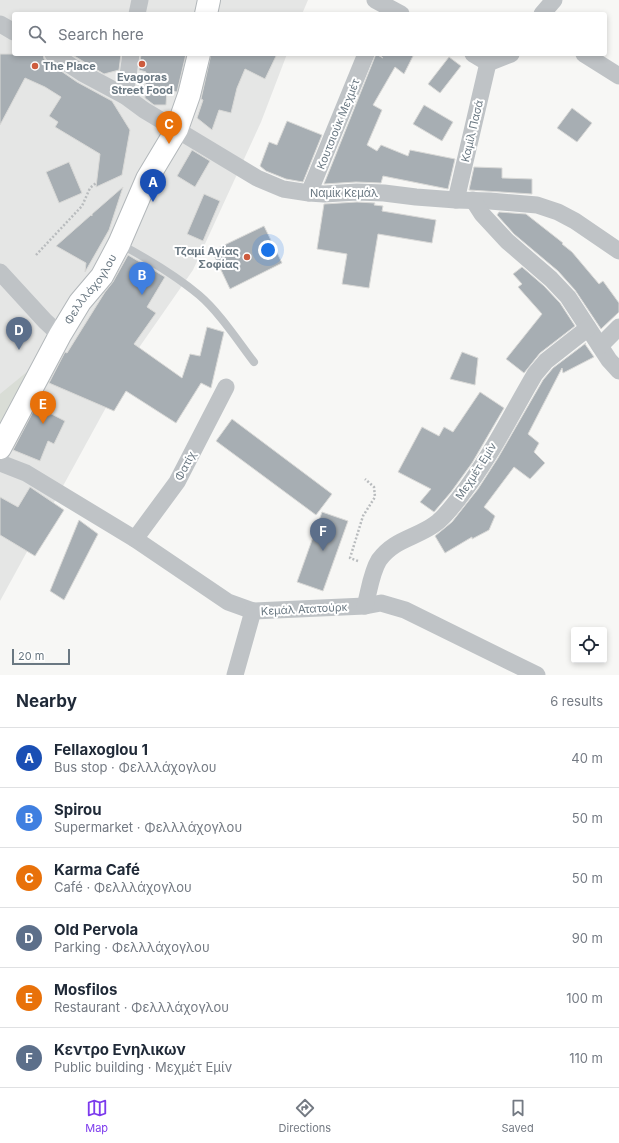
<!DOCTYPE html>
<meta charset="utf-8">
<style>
body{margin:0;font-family:Inter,sans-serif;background:#f6f6f7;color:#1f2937}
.controls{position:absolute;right:12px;bottom:12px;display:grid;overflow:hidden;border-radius:4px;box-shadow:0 2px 6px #0003}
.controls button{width:36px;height:36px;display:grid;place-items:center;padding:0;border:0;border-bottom:1px solid #e0e1e3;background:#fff;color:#1f2937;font:20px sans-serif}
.scale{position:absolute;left:12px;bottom:10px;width:58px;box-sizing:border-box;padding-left:4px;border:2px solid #6a7882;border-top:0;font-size:11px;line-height:14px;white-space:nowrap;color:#6a7882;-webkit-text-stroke:3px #fff;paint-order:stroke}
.you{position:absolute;left:268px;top:250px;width:14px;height:14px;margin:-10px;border:3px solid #fff;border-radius:50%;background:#1a73e8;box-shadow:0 0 0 6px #1a73e833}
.badge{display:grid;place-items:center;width:26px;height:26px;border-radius:50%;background:#7c3aed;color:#fff;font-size:13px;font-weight:700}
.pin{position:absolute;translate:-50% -33px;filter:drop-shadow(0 1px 2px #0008)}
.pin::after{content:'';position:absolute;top:21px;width:14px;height:12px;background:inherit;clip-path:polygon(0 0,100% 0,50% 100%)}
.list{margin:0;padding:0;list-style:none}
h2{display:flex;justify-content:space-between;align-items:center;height:52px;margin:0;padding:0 16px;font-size:17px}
h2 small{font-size:13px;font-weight:400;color:#747a83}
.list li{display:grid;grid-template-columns:26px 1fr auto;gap:12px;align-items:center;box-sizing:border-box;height:60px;padding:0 16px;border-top:1px solid #e0e1e3}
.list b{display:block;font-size:15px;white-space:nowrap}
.list p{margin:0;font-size:13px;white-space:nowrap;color:#747a83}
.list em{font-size:13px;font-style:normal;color:#747a83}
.icon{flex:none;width:22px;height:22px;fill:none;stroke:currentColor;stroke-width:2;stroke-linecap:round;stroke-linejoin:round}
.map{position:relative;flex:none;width:619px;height:675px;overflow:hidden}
.search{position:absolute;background:#fff;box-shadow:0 2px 6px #0003;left:12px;right:12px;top:12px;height:44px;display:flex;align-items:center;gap:10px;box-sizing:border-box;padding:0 14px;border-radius:4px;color:#747a83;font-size:15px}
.sheet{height:412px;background:#fff}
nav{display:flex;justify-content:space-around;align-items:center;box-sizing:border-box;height:56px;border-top:1px solid #e0e1e3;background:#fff;font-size:11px;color:#747a83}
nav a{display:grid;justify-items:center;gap:2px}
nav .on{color:#7c3aed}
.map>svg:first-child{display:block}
.built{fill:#e5e6e5}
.green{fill:#d9ddd6}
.building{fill:#a7aeb3;stroke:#d9d9d7}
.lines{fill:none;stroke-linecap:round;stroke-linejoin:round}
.secondary-casing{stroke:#b2b7ba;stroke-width:24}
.path{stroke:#b9bcbe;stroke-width:2.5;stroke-dasharray:2 2;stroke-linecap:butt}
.lane{stroke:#bfc3c6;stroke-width:8}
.street{stroke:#bfc3c6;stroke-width:17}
.secondary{stroke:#fff;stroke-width:22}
.poi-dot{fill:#ce5c3e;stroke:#fff;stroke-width:1.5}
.labels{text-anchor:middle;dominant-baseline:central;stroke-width:4;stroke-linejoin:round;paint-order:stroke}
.poi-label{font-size:11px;font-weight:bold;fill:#6a7882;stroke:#fff;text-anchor:start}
.street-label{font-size:11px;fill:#6a7882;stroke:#fff}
</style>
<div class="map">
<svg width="619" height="675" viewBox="0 0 619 675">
<rect width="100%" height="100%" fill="#f7f7f5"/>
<polygon class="built" points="0,0 308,0 302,14 14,14 14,54 287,54 261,122 193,270 138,349 0,601"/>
<polygon class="green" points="33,367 0,424 0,394"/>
<g class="building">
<polygon points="0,54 43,54 44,59 48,62 77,82 112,101 130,130 122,175 96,187 100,154 55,127 58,122 49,116 61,97 45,87 25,78 0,125"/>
<polygon points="71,54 121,54 119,70 104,74"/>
<polygon points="141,54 186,54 177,92 167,90 166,105 154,105 145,98 146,72 139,70"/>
<polygon points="211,54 277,54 265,79 245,69 237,88 231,113 219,110 212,130 197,118 203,100 201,99"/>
<polygon points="376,54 383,58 378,54 414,54 404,74 395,67 373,105 382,110 367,145 377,151 381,145 408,156 410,150 455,159 448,189 383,176 381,183 356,182 324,184"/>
<polygon points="449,57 461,66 440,93 428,84"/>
<polygon points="424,105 453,122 442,141 413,124"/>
<polygon points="572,108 592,123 577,142 557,128"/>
<polygon points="287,121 322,135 303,182 286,179 266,171 260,166 269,142 277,145"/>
<polygon points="192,150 210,161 195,187 177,176"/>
<polygon points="69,162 82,193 59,203 46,172"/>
<polygon points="474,167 502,168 502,178 532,179 532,194 469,190"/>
<polygon points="123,187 109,230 85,272 86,263 56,246 91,215 92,216 92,214"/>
<polygon points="204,194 220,201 203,241 187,234"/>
<polygon points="357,202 375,203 374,205 383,206 382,211 436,220 432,243 378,234 369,288 342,284 347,254 317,249 324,204"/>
<polygon points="499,212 526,214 563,243 562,244 572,252 599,284 603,281 619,303 619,312 601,329 575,290 558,271 514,234 497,215"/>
<polygon points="264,226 282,263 230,289 212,251"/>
<polygon points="128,255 165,277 147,307 156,313 134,344 182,378 190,354 200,356 207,327 224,332 211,388 201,383 176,423 126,391 114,411 49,383 65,352 67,353 105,292 113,282"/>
<polygon points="522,267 544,286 560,303 575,326 540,353 524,373 506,359 542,314 518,287 522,284 513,274"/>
<polygon points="586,343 585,344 594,357 563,373 562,368 528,434 539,443 534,452 545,463 530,479 514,467 484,507 495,516 489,530 472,539 472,537 445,553 435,536 452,522 478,489 498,458 543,380 553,368"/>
<polygon points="462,352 478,358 475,385 450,379"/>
<polygon points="480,392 504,408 472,463 451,492 434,512 420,502 431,489 398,472 422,427 439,436 444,427 453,432"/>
<polygon points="36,406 65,421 54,444 48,441 40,461 13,450"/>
<polygon points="232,419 332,494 316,515 216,441"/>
<polygon points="30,487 64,510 35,556 0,535 0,497 18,507"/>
<polygon points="322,512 348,521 323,591 297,582"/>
<polygon points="79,520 98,534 64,600 50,591"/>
</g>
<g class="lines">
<g class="secondary-casing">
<g id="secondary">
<polyline points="206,14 209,0"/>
<path id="s1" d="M0,448L60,335L80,302L102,276L119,244L147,179L177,129L189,95L199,54"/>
</g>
</g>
<g class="path">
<polyline points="36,255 82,206 90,188 96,183"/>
<polyline points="358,561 350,558 363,516 375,497 374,487 365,479"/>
</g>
<path class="lane" d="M120,244C148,259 175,275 199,295C219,312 238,341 254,362"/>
<g class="street">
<polyline points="375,0 401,14"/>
<polyline points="137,14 140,0"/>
<polyline points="542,14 554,0"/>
<polyline points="0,24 14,32"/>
<polyline points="53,54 82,73 125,96 144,110 257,178 283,189 309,193 324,194 357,192 384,193 416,197 456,200 490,201 537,205 558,212 575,221 619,251"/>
<polyline points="473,54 488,63"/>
<polyline points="584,54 619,76"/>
<polyline points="488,63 511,54"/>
<polyline points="125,96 131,54"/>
<polyline points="309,193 366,54"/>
<polyline points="456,200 488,63"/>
<polyline points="473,200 482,214 507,241 551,279 568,297 609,360 619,371"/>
<polyline points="0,272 45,321 60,335"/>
<polyline points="600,346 619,327"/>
<polyline points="0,463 26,473 135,539 228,602 253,611 365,606 381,603 405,610 537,675"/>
<polyline points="135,539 177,482 226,387"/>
<path d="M365,606C369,592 371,573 379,560C394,539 416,538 435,524C444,518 452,507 459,498C489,460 511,415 535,374L546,361L588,328"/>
<polyline points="235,675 253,611"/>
</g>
<use href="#secondary" class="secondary"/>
</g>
<g class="poi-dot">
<circle cx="142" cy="64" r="4"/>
<circle cx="35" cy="66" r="4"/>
<circle cx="247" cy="257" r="4"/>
</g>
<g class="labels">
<g class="poi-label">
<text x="43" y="66">The Place</text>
<text x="142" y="77" text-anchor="middle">Evagoras<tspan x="142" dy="13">Street Food</tspan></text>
<text x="239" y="251" text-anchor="end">Τζαμί Αγίας<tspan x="239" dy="13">Σοφίας</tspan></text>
</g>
<g class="street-label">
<text transform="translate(338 124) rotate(-68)">Κουτσιούκ Μεχμέτ</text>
<text transform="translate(472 131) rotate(-77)">Καμίλ Πασά</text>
<text x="344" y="193">Ναμίκ Κεμάλ</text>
<text stroke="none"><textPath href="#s1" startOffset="183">Φελλλάχογλου</textPath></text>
<text transform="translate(185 466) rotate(-62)">Φατίχ</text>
<text transform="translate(476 471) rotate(-57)">Μεχμέτ Εμίν</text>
<text transform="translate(304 609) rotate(-3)">Κεμάλ Ατατούρκ</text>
</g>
</g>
</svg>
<div class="controls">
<button><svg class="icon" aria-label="locate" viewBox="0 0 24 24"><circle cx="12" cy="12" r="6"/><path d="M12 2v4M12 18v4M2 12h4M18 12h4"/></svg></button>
</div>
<div class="scale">20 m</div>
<div class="you"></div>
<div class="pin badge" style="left:153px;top:202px;background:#1a4fb4">A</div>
<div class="pin badge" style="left:142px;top:295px;background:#3f7fe0">B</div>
<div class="pin badge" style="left:169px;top:144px;background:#e8710a">C</div>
<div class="pin badge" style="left:19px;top:350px;background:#5c6f8a">D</div>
<div class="pin badge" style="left:43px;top:424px;background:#e8710a">E</div>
<div class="pin badge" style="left:323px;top:551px;background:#5c6f8a">F</div>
<div class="search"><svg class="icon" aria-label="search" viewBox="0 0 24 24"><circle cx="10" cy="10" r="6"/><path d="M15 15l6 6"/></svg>Search here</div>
</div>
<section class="sheet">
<h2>Nearby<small>6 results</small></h2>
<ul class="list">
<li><span class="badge" style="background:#1a4fb4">A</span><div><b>Fellaxoglou 1</b><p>Bus stop · Φελλλάχογλου</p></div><em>40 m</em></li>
<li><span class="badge" style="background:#3f7fe0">B</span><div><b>Spirou</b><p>Supermarket · Φελλλάχογλου</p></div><em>50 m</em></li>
<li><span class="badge" style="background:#e8710a">C</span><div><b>Karma Café</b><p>Café · Φελλλάχογλου</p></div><em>50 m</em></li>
<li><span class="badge" style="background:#5c6f8a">D</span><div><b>Old Pervola</b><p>Parking · Φελλλάχογλου</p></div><em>90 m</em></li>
<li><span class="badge" style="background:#e8710a">E</span><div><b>Mosfilos</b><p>Restaurant · Φελλλάχογλου</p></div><em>100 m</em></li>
<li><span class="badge" style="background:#5c6f8a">F</span><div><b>Κεντρο Ενηλικων</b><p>Public building · Μεχμέτ Εμίν</p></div><em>110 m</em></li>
</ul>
</section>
<nav>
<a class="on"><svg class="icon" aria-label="map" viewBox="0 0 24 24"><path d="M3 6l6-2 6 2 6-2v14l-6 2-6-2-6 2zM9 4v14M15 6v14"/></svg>Map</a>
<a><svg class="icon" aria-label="directions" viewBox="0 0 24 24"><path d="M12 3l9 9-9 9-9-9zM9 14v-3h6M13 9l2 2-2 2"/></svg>Directions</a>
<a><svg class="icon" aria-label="saved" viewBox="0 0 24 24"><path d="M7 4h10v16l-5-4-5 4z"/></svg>Saved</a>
</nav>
